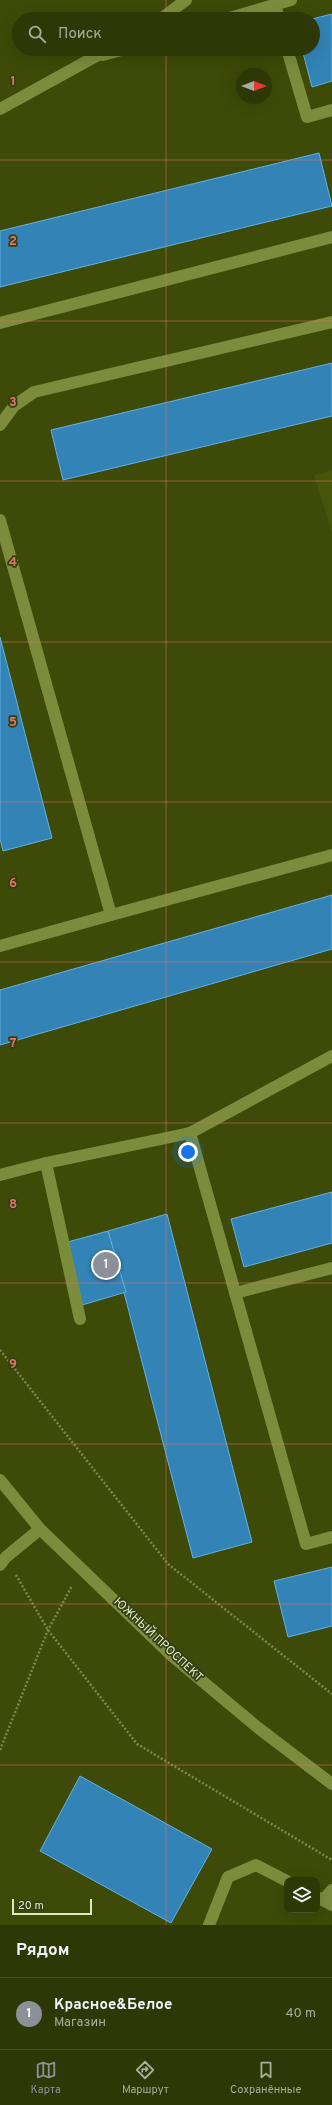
<!DOCTYPE html>
<html lang="ru">
<meta charset="utf-8">
<style>
body{margin:0;font-family:Overpass,sans-serif;background:#3a4314;color:#f1f3f6}
.controls{position:absolute;right:12px;bottom:12px;display:grid;overflow:hidden;border-radius:8px;box-shadow:0 4px 16px #0002}
.controls button{width:36px;height:36px;display:grid;place-items:center;padding:0;border:0;border-bottom:1px solid #495228;background:#2e3806;color:#f1f3f6;font:20px sans-serif}
.compass{position:absolute;left:236px;top:68px;width:36px;height:36px;border-radius:50%;background:#2e3806;box-shadow:0 4px 16px #0002;rotate:90deg}
.scale{position:absolute;left:12px;bottom:10px;width:80px;box-sizing:border-box;padding-left:4px;border:2px solid #dfeac2;border-top:0;font-size:11px;line-height:14px;white-space:nowrap;color:#dfeac2;-webkit-text-stroke:3px #353e14;paint-order:stroke}
.you{position:absolute;left:188px;top:1152px;width:14px;height:14px;margin:-10px;border:3px solid #fff;border-radius:50%;background:#1a73e8;box-shadow:0 0 0 6px #1a73e833}
.badge{display:grid;place-items:center;width:26px;height:26px;border-radius:50%;background:#8c9099;color:#fff;font-size:13px;font-weight:700}
.pin{position:absolute;translate:-50% -50%;border:2px solid #fff;box-shadow:0 1px 4px #0006}
.list{margin:0;padding:0;list-style:none}
h2{display:flex;justify-content:space-between;align-items:center;height:52px;margin:0;padding:0 16px;font-size:17px}
h2 small{font-size:13px;font-weight:400;color:#a7ac9b}
.list li{display:grid;grid-template-columns:26px 1fr auto;gap:12px;align-items:center;box-sizing:border-box;height:72px;padding:0 16px;border-top:1px solid #495228}
.list b{display:block;font-size:15px;white-space:nowrap}
.list p{margin:0;font-size:13px;white-space:nowrap;color:#a7ac9b}
.list em{font-size:13px;font-style:normal;color:#a7ac9b}
.icon{flex:none;width:22px;height:22px;fill:none;stroke:currentColor;stroke-width:2;stroke-linecap:round;stroke-linejoin:round}
.map{position:relative;flex:none;width:332px;height:1925px;overflow:hidden}
.search{position:absolute;background:#2e3806;box-shadow:0 4px 16px #0002;left:12px;right:12px;top:12px;height:44px;display:flex;align-items:center;gap:10px;box-sizing:border-box;padding:0 14px;border-radius:22px;color:#a7ac9b;font-size:15px}
.sheet{height:124px;background:#2e3806}
nav{display:flex;justify-content:space-around;align-items:center;box-sizing:border-box;height:56px;border-top:1px solid #495228;background:#2e3806;font-size:11px;color:#a7ac9b}
nav a{display:grid;justify-items:center;gap:2px}
nav .on{color:#8c9099}
.map>svg:first-child{display:block}
.built{fill:#47550b}
.building{fill:#3383b6;stroke:#64b1e6}
.lines{fill:none;stroke-linecap:round;stroke-linejoin:round}
.path{stroke:#7b874e;stroke-width:2.5;stroke-dasharray:2 2;stroke-linecap:butt}
.lane{stroke:#7b8d3d;stroke-width:12}
.secondary{stroke:#7b8d3d;stroke-width:12}
.grid{fill:none;stroke:#da7666;stroke-width:1;stroke-opacity:0.55}
.labels{text-anchor:middle;dominant-baseline:central;stroke-width:3.5;stroke-linejoin:round;paint-order:stroke}
.street-label{font-size:12px;fill:#dfeac2;stroke:#353e14}
.grid-label{font-size:13px;text-anchor:middle;font-weight:bold;fill:#da7666;stroke:#353e14;stroke-width:3.5;stroke-linejoin:round;paint-order:stroke}
</style>
<div class="map">
<svg width="332" height="1925" viewBox="0 0 332 1925">
<rect width="100%" height="100%" fill="#3e4a08"/>
<polygon class="built" points="332,470 332,533 314,475"/>
<g class="building">
<polygon points="332,14 332,81 312,87 302,49 313,49 312,19"/>
<polygon points="319,153 332,206 0,287 0,231"/>
<polygon points="332,363 332,416 63,480 51,430"/>
<polygon points="0,637 52,838 3,851 0,839"/>
<polygon points="332,895 332,949 0,1045 0,990"/>
<polygon points="332,1192 332,1243 244,1267 231,1219"/>
<polygon points="167,1214 252,1542 193,1558 108,1231"/>
<polygon points="108,1231 126,1292 82,1305 64,1243"/>
<polygon points="332,1567 332,1626 288,1637 274,1581"/>
<polygon points="80,1776 212,1849 171,1923 40,1851"/>
</g>
<g class="lines">
<g class="path">
<polyline points="0,1350 168,1564 332,1694"/>
<polyline points="16,1575 48,1630 137,1744 332,1860"/>
<polyline points="0,1750 48,1630 72,1586"/>
</g>
<g class="lane">
<polyline points="275,5 279,19"/>
<polyline points="161,19 186,0"/>
<polyline points="226,19 291,0"/>
<polyline points="287,49 307,117 332,110"/>
<polyline points="103,55 125,49"/>
<polyline points="0,109 109,49"/>
<polyline points="0,323 332,237"/>
<polyline points="0,425 14,406 34,392 332,322"/>
<polyline points="0,520 111,915 332,855"/>
<polyline points="0,946 111,915"/>
<polyline points="190,1133 332,1056"/>
<polyline points="46,1163 190,1133 306,1544 332,1537"/>
<polyline points="0,1175 46,1163 80,1319"/>
<polyline points="235,1293 332,1268"/>
<polyline points="0,1565 6,1557 40,1529"/>
<polyline points="317,1897 332,1905"/>
<polyline points="323,1900 332,1890"/>
<polyline points="209,1925 228,1877 256,1865 287,1881"/>
</g>
<polyline class="secondary" points="0,1480 40,1529 171,1655 257,1727 332,1784"/>
</g>
<path class="grid" d="M166,0V19M166,49V1925M0,160H332M0,321H332M0,481H332M0,642H332M0,802H332M0,962H332M0,1123H332M0,1283H332M0,1444H332M0,1604H332M0,1765H332"/>
<g class="labels">
<g class="street-label">
<text transform="translate(158 1640) rotate(43)">ЮЖНЫЙ ПРОСПЕКТ</text>
</g>
</g>
<g class="grid-label">
<text x="13" y="85">1</text>
<text x="13" y="245">2</text>
<text x="13" y="406">3</text>
<text x="13" y="566">4</text>
<text x="13" y="726">5</text>
<text x="13" y="887">6</text>
<text x="13" y="1047">7</text>
<text x="13" y="1208">8</text>
<text x="13" y="1368">9</text>
</g>
</svg>
<div class="controls">
<button><svg class="icon" aria-label="layers" viewBox="0 0 24 24"><path d="M12 4l9 5-9 5-9-5zM3 14l9 5 9-5"/></svg></button>
</div>
<svg class="compass" viewBox="-18 -18 36 36"><path d="M0-13l5 13h-10z" fill="#e53935"/><path d="M0 13l5-13h-10z" fill="#a7ac9b"/></svg>
<div class="scale">20 m</div>
<div class="you"></div>
<div class="pin badge" style="left:106px;top:1265px">1</div>
<div class="search"><svg class="icon" aria-label="search" viewBox="0 0 24 24"><circle cx="10" cy="10" r="6"/><path d="M15 15l6 6"/></svg>Поиск</div>
</div>
<section class="sheet">
<h2>Рядом<small></small></h2>
<ul class="list">
<li><span class="badge">1</span><div><b>Красное&amp;Белое</b><p>Магазин</p></div><em>40 m</em></li>
</ul>
</section>
<nav>
<a class="on"><svg class="icon" aria-label="map" viewBox="0 0 24 24"><path d="M3 6l6-2 6 2 6-2v14l-6 2-6-2-6 2zM9 4v14M15 6v14"/></svg>Карта</a>
<a><svg class="icon" aria-label="directions" viewBox="0 0 24 24"><path d="M12 3l9 9-9 9-9-9zM9 14v-3h6M13 9l2 2-2 2"/></svg>Маршрут</a>
<a><svg class="icon" aria-label="saved" viewBox="0 0 24 24"><path d="M7 4h10v16l-5-4-5 4z"/></svg>Сохранённые</a>
</nav>
